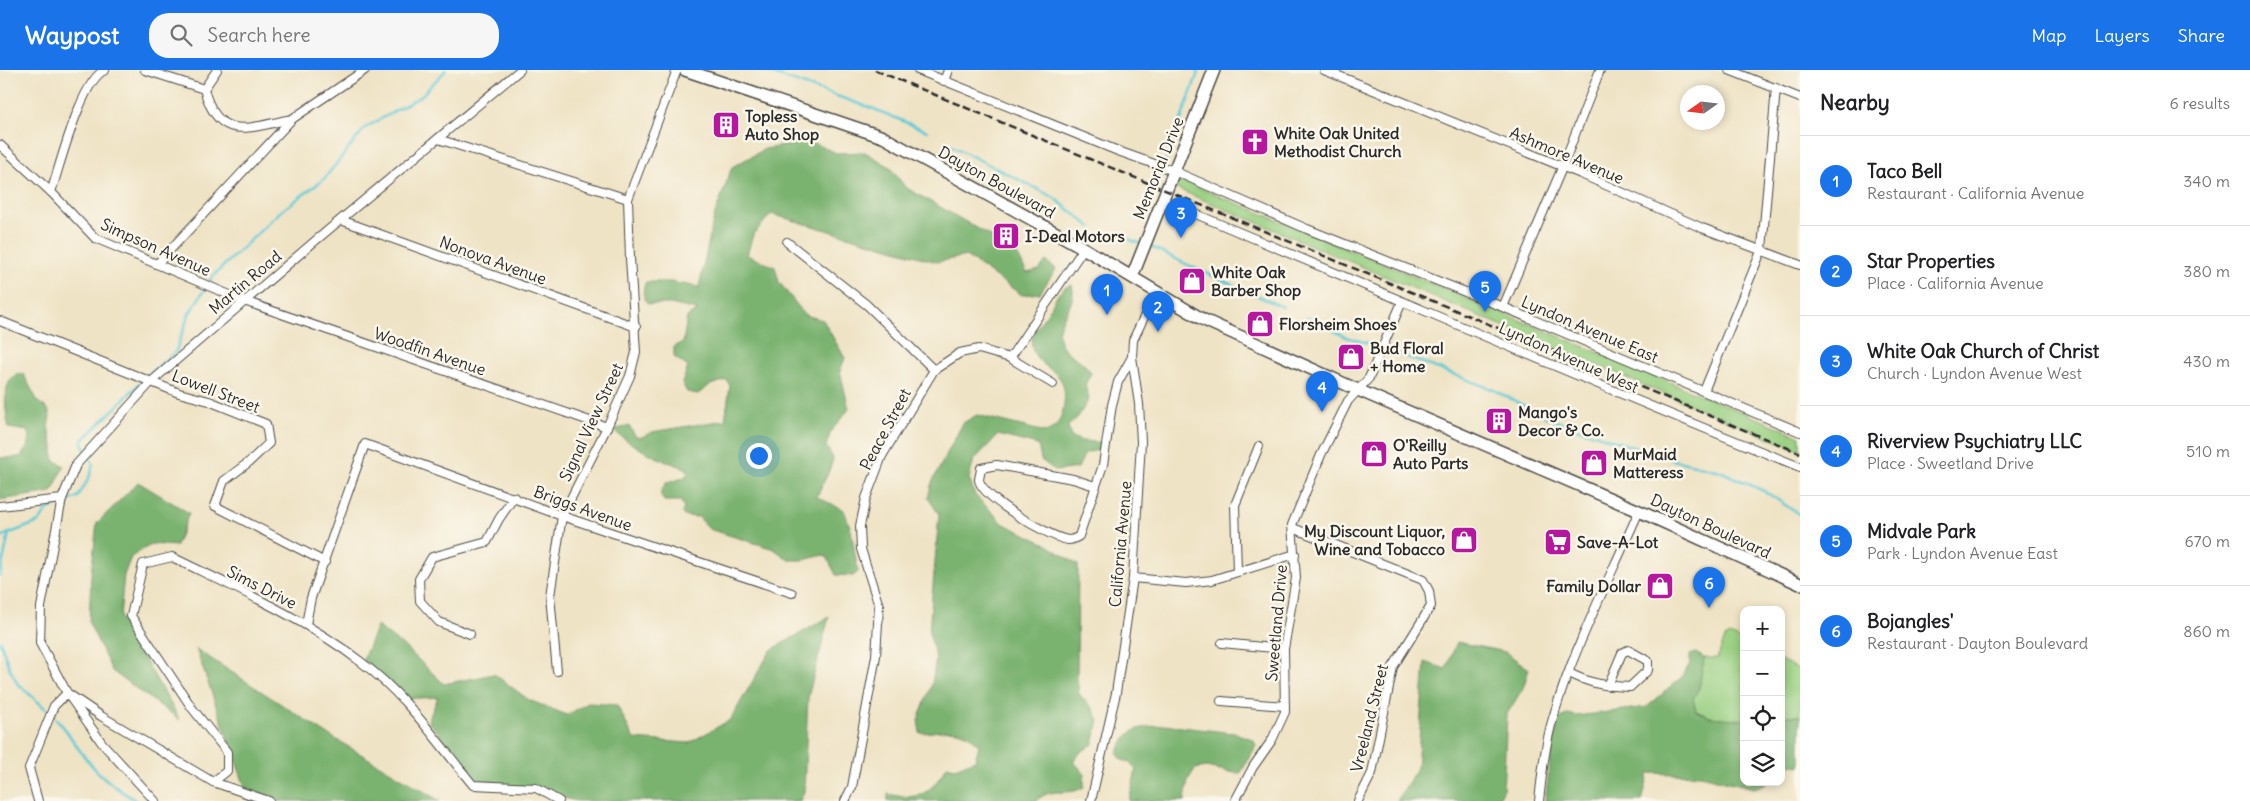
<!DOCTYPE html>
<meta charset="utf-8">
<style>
body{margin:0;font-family:Delius,sans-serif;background:#f6f6f6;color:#202124}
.controls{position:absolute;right:15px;bottom:15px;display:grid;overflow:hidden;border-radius:10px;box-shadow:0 2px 8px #0003}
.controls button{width:45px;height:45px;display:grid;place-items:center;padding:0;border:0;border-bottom:1px solid #e0e0e0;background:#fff;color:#202124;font:25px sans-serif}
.compass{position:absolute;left:1680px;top:15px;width:45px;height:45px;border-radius:50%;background:#fff;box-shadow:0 2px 8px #0003;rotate:256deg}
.you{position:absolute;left:758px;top:385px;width:18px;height:18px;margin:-12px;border:4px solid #fff;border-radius:50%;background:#1a73e8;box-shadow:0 0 0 8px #1a73e833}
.badge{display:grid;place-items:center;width:32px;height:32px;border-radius:50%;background:#1a73e8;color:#fff;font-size:16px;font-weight:700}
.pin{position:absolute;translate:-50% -41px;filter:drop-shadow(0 1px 2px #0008)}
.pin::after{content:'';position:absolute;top:26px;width:18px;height:15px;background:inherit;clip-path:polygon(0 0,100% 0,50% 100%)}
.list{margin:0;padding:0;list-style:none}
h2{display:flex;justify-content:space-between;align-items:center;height:65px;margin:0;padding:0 20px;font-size:21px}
h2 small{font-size:16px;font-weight:400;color:#757577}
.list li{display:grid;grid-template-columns:32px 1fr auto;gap:15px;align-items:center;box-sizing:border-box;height:90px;padding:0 20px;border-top:1px solid #e0e0e0}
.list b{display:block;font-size:19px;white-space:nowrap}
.list p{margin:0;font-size:16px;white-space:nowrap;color:#757577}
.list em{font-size:16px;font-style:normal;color:#757577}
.icon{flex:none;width:28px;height:28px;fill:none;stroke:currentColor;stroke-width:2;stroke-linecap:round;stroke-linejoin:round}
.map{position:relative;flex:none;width:1800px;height:731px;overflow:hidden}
header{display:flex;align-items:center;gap:30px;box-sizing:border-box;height:70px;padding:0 25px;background:#1a73e8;color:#fff}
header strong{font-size:24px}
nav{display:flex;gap:28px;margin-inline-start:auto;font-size:18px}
.search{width:350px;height:45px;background:#f6f6f6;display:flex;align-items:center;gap:12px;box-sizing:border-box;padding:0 18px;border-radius:20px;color:#757577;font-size:19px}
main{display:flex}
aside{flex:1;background:#fff}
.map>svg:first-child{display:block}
.green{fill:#99cf81;stroke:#627d56}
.forest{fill:#7ab26f;stroke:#526e4d}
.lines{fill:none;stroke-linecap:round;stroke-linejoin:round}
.stream{stroke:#5dc8d6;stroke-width:2.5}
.street-casing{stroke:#484742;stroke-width:10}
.secondary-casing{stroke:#484742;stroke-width:14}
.street{stroke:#fff;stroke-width:8}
.secondary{stroke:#fff;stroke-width:11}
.rail{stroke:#2b2b2b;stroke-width:2.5;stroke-dasharray:8 4;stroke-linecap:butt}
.labels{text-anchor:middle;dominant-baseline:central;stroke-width:5;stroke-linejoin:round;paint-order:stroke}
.poi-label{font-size:16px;font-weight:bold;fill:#2b2b2b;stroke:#fbf7ec;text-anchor:start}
.street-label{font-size:16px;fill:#2b2b2b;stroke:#fbf7ec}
</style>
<header>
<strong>Waypost</strong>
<div class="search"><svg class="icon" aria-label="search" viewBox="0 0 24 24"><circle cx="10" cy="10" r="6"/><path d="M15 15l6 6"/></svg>Search here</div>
<nav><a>Map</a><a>Layers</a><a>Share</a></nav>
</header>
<main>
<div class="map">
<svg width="1800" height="731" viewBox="0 0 1800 731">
<rect width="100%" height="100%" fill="#fbf7ec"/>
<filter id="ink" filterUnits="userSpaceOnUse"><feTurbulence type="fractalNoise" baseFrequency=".02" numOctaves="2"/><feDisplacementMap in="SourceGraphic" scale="10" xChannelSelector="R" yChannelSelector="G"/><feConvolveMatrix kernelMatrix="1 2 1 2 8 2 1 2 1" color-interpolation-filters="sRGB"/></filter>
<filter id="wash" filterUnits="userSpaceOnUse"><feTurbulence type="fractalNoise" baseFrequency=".0096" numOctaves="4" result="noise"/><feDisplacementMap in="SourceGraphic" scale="20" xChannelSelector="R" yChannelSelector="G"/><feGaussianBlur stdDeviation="1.12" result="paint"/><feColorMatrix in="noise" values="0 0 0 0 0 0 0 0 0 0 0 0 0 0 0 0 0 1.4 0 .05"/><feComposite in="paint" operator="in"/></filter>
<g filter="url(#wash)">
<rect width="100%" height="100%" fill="#efe3c5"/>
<g class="green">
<polygon points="1178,109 1800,366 1800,381 1175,118"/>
<polygon points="1730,565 1744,571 1744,650 1710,647 1696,641 1693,629 1699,618 1704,588 1717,588 1725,568"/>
<polygon points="1781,590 1800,600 1800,646 1781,646"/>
</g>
<g class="forest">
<path d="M801,73L816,74L836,83L865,82L890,97L905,117L1003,173L1018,186L1027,203L1039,200L1046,191L1056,199L1040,223L1022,225L966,186L937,192L771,144L753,165L747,185L775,197L779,212L805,245L823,250L845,288L840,301L849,339L831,361L826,376L833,388C830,403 822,413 817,427L844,440L851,460L858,502L853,506L836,505L827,487L823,485L803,490H789L774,479L709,459L699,447L684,446L682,443L684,438L681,431H664L660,423L666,413L683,408L688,404L686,398C659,390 636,379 613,360L629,356L636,367H642L652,362L725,350L730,316L727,310L710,315L698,324L687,322L682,313L688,297L674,287V276L683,273L687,247L698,240L670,234H648C642,226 642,221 646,212H671L699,217L714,147L732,97L765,79Z"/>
<path d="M1072,215C1079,240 1047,253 1063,277C1072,289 1082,288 1091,303L1085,315L1089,329L1078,347L1068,356L1071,367L1082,371L1101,372L1098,380L1085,383L1078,398L1056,401L1041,390L1038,375L998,365L974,390L969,408L975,425L1004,454L1046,474L1078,495L1077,610L1079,624L1092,637L1099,650L1093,674L1081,682L1073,691L1084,703V717C1066,728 1053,715 1036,731H888V724C921,731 930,724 947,696L955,698L975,690L979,676C962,653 945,662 920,663L918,650L932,614L936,589L929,562L939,444L928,428L932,412L963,353L977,345L1045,362C1048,361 1052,359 1055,357C1064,347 1068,322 1061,310C1052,296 1035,295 1032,276C1029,263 1044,250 1050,239C1055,229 1060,217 1072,215Z"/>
<path d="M23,303L38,332L48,339L50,347L48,357L53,376V389L64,396L52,422L0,430V388L20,387L29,375L28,361L9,358C5,339 0,306 23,303Z"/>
<polygon points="138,412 189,443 176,476 152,474 131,487 124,505 120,547 180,650 112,601 89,553 91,505 97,453"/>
<polygon points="829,547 808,627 804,722 800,731 577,731 477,709 428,651 438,627 403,629 362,592 377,556 407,579 444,614 494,604 529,630 567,645 588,633 617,635 634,669 689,673 730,650 771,580"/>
<polygon points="1457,572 1505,582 1529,599 1523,618 1507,644 1503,721 1497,731 1397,731 1417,698 1425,592 1446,599"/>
<polygon points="196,579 327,664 440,731 250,731"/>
<polygon points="1696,583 1704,588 1699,618 1693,629 1696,641 1710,647 1744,650 1744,712 1768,713 1754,718 1700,705 1649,703 1642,731 1545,731 1552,680 1559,649 1568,644 1577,646 1647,637 1683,606 1690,593 1690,585"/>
<polygon points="1781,646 1800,646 1800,696 1781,693"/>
<path d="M1164,655L1234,663L1253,669L1256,676L1240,704L1206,697L1195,699L1188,710L1185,731H1129L1136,700L1130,692L1122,690L1117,683C1129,657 1137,658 1164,655Z"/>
</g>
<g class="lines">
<g class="stream">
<polyline points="762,0 874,39 927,61"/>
<polyline points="946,73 1053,127 1091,157"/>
<polyline points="1157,116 1199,0"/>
<polyline points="1122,167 1142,174"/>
<polyline points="1148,175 1190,196 1283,237"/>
<polyline points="1308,248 1346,267 1379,276"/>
<polyline points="1388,280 1492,319 1552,350 1673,390 1720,401 1766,422 1800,445"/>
<polyline points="146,307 176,281 189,244 213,206 280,142 324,109 365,58 421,26 446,0"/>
<path d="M0,467L39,452L48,439L78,427C83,417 97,400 91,389C88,381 82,380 82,371L142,311"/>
<polyline points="0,506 9,463"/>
<polyline points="0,571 9,597 17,613 46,639"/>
<path d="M55,648C66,657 72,671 81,682C95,702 116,719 137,731"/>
</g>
</g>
</g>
<g filter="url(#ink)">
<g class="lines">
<g class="street-casing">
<g id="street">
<path d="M145,0L204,19C219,74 249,57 292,49"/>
<polyline points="918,0 1118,81 1174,101 1307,159 1503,237 1800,362"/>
<polyline points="1324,0 1581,104 1702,158 1800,195"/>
<polyline points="1729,0 1800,28"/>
<polyline points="944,11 948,0"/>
<polyline points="204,19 217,0"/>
<polyline points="438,69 628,129"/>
<polyline points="0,75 51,122 95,168 244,231 607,357"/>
<path d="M51,122C60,96 81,10 105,0"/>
<path d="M1162,130C1375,218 1586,312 1800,397"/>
<polyline points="341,150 636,257"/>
<polyline points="787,172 867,235 934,300"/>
<polyline points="157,194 292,49 365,0"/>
<polyline points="1503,237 1562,98 1600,0"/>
<polyline points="0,251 179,323 209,331 266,354 269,373 249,392 224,411 215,436 325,492"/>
<polyline points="1010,288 1053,314"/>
<polyline points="1704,321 1762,179 1776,18"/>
<path d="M1095,416L1073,409L997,395L981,398C981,402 979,407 979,410C982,428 1051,468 1068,470C1072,470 1076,468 1079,466L1103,395L1112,335L1118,312L1132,287"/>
<polyline points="0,436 62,429"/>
<polyline points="1293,458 1423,510 1429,521 1431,536 1393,597 1372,703 1358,731"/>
<polyline points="1237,501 1235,435 1259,376"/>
<polyline points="1133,508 1186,513 1212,510 1295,484"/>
<polyline points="306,554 311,528 365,374 562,446 792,523"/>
<polyline points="470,564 439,552 420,531 419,509 432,487 487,472 499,449 514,427"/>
<polyline points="1222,573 1284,579"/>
<polyline points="557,601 550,526 562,446 607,357 630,306 636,282 630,188 628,129 677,0"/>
<path d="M1569,603C1591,614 1605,616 1630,617L1648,600V591L1628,580L1622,583L1608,616"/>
<polyline points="1221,631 1285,636"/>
<path d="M213,712L227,701V682L192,638L131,546L143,494L172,487C237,519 304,548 361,592C406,625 438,673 473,715L536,718L559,731"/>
<polyline points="38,731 29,698 54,636 67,623 102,673 155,731"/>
<polyline points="269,731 213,712 101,646 67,623 40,573 41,537 62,429 76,395 152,311 315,171 520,0"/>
<polyline points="845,731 852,717 876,586 879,536 861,479 860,456 866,428 882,386 934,300 960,283 979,279 1010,288 1084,178"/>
<polyline points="1091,731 1116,623 1133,508 1141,372 1139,334 1132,287 1133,270 1147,241 1162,225"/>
<polyline points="1235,731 1253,697 1272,670 1285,642 1284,579 1296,508 1292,455 1321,385 1348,331 1369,308 1402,232"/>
<path d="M1539,731C1542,704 1545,675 1553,648C1573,579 1610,508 1639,441"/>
</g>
</g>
<g class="secondary-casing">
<g id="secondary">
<polyline points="685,0 883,67 1078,175 1202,249 1358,320 1639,441 1800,514"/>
<polyline points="1132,207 1214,0"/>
</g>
</g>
<use href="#street" class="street"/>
<use href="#secondary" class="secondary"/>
<polyline class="rail" points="875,0 1800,383"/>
</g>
</g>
<defs>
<g id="building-square" transform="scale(1.4375)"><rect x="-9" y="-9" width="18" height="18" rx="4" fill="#b5179e" stroke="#fbf7ec"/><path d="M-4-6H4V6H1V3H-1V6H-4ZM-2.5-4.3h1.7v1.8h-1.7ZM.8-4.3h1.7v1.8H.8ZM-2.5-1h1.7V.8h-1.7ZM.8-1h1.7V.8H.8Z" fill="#fff"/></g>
<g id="church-square" transform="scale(1.4375)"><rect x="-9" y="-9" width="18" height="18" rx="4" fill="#b5179e" stroke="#fbf7ec"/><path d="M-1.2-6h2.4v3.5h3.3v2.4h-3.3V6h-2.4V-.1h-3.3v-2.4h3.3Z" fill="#fff"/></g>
<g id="shop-square" transform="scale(1.4375)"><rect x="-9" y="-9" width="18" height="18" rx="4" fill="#b5179e" stroke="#fbf7ec"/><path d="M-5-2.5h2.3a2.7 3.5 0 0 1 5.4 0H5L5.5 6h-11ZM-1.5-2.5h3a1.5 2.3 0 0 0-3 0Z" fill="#fff"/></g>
<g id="supermarket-square" transform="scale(1.4375)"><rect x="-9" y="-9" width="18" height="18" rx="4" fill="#b5179e" stroke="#fbf7ec"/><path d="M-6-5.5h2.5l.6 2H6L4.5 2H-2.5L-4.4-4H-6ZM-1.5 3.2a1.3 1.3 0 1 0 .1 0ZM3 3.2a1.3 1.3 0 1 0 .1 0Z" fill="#fff"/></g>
</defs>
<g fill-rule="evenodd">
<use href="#building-square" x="726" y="55"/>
<use href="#church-square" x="1255" y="72"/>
<use href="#building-square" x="1006" y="166"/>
<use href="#shop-square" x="1192" y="211"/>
<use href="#shop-square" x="1260" y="254"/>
<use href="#shop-square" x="1351" y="287"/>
<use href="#building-square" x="1499" y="351"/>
<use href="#shop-square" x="1374" y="384"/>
<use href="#shop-square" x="1594" y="393"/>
<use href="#shop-square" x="1464" y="470"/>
<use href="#supermarket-square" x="1558" y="472"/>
<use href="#shop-square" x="1660" y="516"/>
</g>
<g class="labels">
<g class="poi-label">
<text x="745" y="46">Topless<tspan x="745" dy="18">Auto Shop</tspan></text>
<text x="1274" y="63">White Oak United<tspan x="1274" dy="18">Methodist Church</tspan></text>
<text x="1025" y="166">I-Deal Motors</text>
<text x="1211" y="202">White Oak<tspan x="1211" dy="18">Barber Shop</tspan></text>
<text x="1279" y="254">Florsheim Shoes</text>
<text x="1370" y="278">Bud Floral<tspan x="1370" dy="18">+ Home</tspan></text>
<text x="1518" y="342">Mango's<tspan x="1518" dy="18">Decor &amp; Co.</tspan></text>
<text x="1393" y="375">O'Reilly<tspan x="1393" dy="18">Auto Parts</tspan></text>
<text x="1613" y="384">MurMaid<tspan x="1613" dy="18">Matteress</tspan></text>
<text x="1445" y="461" text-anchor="end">My Discount Liquor,<tspan x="1445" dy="18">Wine and Tobacco</tspan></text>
<text x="1577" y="472">Save-A-Lot</text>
<text x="1641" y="516" text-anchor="end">Family Dollar</text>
</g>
<g class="street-label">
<text transform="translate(1567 85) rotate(23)">Ashmore Avenue</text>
<text transform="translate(1158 98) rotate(-68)">Memorial Drive</text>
<text transform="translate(997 112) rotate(29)">Dayton Boulevard</text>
<text transform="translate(156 177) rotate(24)">Simpson Avenue</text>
<text transform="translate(493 190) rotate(20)">Nonova Avenue</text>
<text transform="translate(245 212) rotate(-40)">Martin Road</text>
<text transform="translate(1590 259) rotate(23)">Lyndon Avenue East</text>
<text transform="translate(430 281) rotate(19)">Woodfin Avenue</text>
<text transform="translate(1569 287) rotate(24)">Lyndon Avenue West</text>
<text transform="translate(216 321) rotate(21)">Lowell Street</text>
<text transform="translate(591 352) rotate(-65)">Signal View Street</text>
<text transform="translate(885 359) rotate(-62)">Peace Street</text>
<text transform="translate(583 438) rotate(20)">Briggs Avenue</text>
<text transform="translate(1711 456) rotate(25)">Dayton Boulevard</text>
<text transform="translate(1120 474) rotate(-85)">California Avenue</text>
<text transform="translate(262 517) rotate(27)">Sims Drive</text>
<text transform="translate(1276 553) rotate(-85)">Sweetland Drive</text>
<text transform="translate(1369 648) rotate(-76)">Vreeland Street</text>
</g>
</g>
</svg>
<div class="controls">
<button>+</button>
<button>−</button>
<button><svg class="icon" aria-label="locate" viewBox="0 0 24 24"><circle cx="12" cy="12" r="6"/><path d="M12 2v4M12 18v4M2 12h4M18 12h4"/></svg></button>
<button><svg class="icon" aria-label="layers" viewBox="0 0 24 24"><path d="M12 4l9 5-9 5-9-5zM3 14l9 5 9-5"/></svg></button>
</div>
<svg class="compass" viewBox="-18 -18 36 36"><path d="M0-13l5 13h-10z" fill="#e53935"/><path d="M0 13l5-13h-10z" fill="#757577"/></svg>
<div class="you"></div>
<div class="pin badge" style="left:1107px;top:245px">1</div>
<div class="pin badge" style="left:1158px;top:262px">2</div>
<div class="pin badge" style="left:1181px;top:168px">3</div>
<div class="pin badge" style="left:1322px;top:342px">4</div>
<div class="pin badge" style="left:1485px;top:242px">5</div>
<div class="pin badge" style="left:1709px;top:538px">6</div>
</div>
<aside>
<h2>Nearby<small>6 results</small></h2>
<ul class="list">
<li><span class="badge">1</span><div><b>Taco Bell</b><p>Restaurant · California Avenue</p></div><em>340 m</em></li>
<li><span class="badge">2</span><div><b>Star Properties</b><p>Place · California Avenue</p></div><em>380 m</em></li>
<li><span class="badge">3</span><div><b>White Oak Church of Christ</b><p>Church · Lyndon Avenue West</p></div><em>430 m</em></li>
<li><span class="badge">4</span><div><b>Riverview Psychiatry LLC</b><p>Place · Sweetland Drive</p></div><em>510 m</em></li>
<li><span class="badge">5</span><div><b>Midvale Park</b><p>Park · Lyndon Avenue East</p></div><em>670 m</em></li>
<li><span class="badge">6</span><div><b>Bojangles'</b><p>Restaurant · Dayton Boulevard</p></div><em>860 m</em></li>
</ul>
</aside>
</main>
